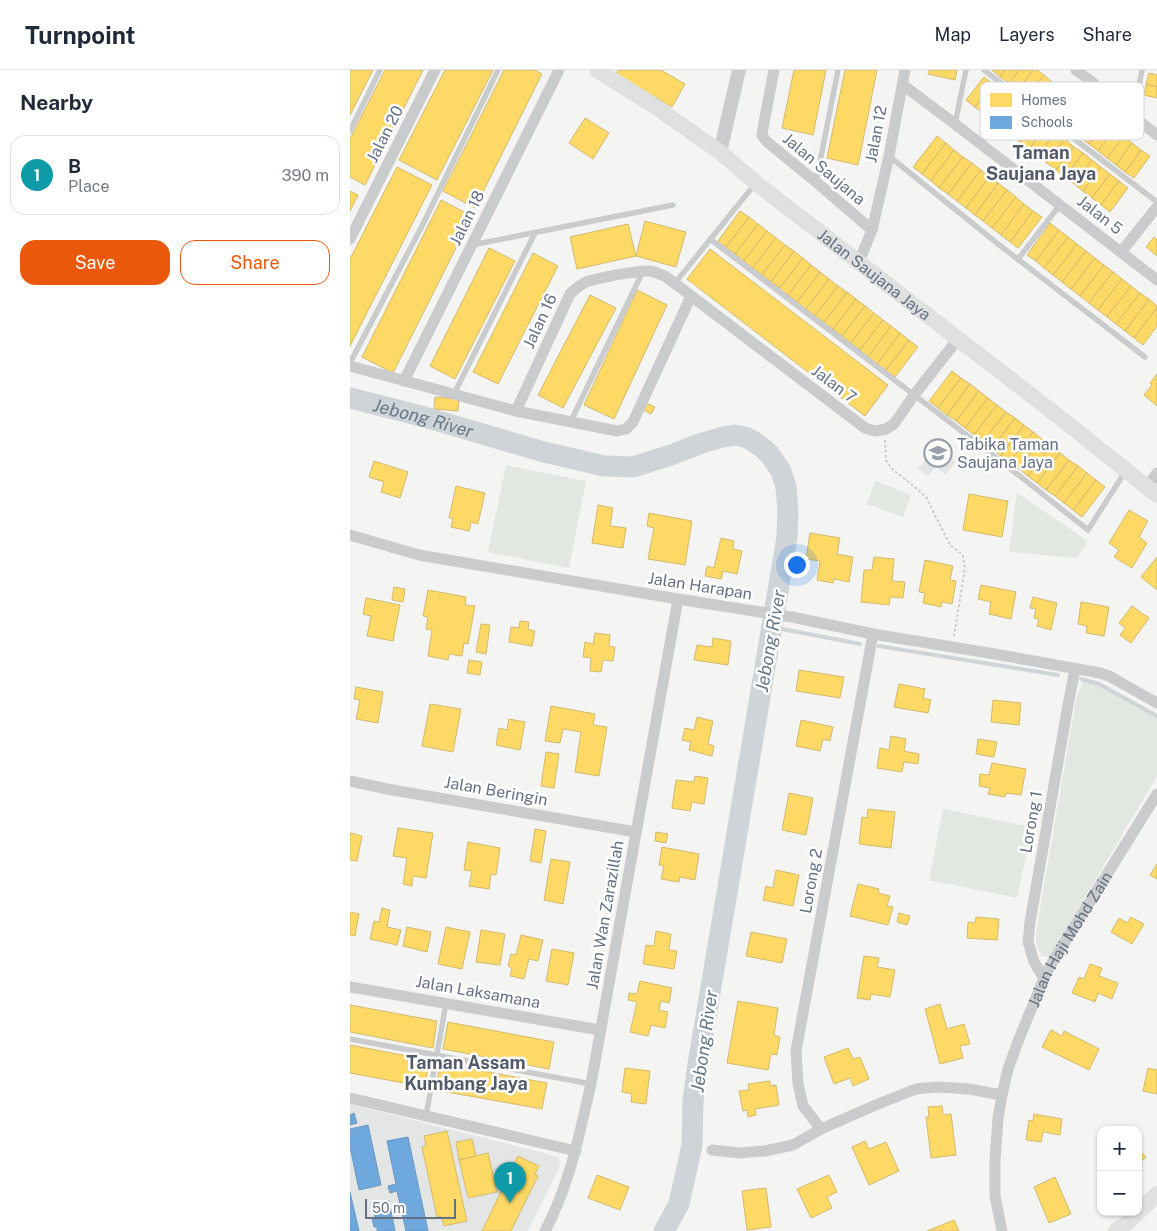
<!DOCTYPE html>
<meta charset="utf-8">
<style>
body{margin:0;font-family:"Public Sans",sans-serif;background:#f6f6f7;color:#1f2937}
.controls{position:absolute;right:15px;bottom:15px;display:grid;overflow:hidden;border-radius:10px;box-shadow:0 1px 4px #0004}
.controls button{width:45px;height:45px;display:grid;place-items:center;padding:0;border:0;border-bottom:1px solid #e0e1e3;background:#fff;color:#1f2937;font:25px sans-serif}
.scale{position:absolute;left:15px;bottom:12px;width:91px;box-sizing:border-box;padding-left:5px;border:2px solid #657183;border-top:0;font-size:14px;line-height:18px;white-space:nowrap;color:#657183;-webkit-text-stroke:4px #fff;paint-order:stroke}
.you{position:absolute;left:446px;top:494px;width:18px;height:18px;margin:-12px;border:4px solid #fff;border-radius:50%;background:#1a73e8;box-shadow:0 0 0 8px #1a73e833}
.badge{display:grid;place-items:center;width:32px;height:32px;border-radius:50%;background:#ea580c;color:#fff;font-size:16px;font-weight:700}
.pin{position:absolute;translate:-50% -41px;filter:drop-shadow(0 1px 2px #0008)}
.pin::after{content:'';position:absolute;top:26px;width:18px;height:15px;background:inherit;clip-path:polygon(0 0,100% 0,50% 100%)}
.list{margin:0;padding:0;list-style:none}
h2{display:flex;justify-content:space-between;align-items:center;height:65px;margin:0;padding:0 20px;font-size:21px}
h2 small{font-size:16px;font-weight:400;color:#747a83}
.list li{display:grid;grid-template-columns:32px 1fr auto;gap:15px;align-items:center;box-sizing:border-box;height:80px;margin:0 10px 10px;padding:0 10px;border:1px solid #e0e1e3;border-radius:15px}
.list b{display:block;font-size:19px;white-space:nowrap}
.list p{margin:0;font-size:16px;white-space:nowrap;color:#747a83}
.list em{font-size:16px;font-style:normal;color:#747a83}
.actions{display:flex;gap:10px;padding:15px 20px}
.actions a{flex:1;padding:11px 0;border:1px solid #ea580c;border-radius:15px;text-align:center;font-size:18px;color:#ea580c}
.actions .main{background:#ea580c;color:#fff}
.map{position:relative;flex:none;width:807px;height:1161px;overflow:hidden}
header{display:flex;align-items:center;gap:30px;box-sizing:border-box;height:70px;padding:0 25px;background:#fff;border-bottom:1px solid #e0e1e3}
header strong{font-size:24px}
nav{display:flex;gap:28px;margin-inline-start:auto;font-size:18px}
main{display:flex}
aside{flex:1;background:#fff}
.map>svg:first-child{display:block}
.built{fill:#e4e6e6}
.green{fill:#e2e7e1}
.homes{fill:#ffd966;stroke:#d1ba6f}
.schools{fill:#6fa8dc;stroke:#6c98c1}
.lines{fill:none;stroke-linecap:round;stroke-linejoin:round}
.stream{stroke:#ced4d8;stroke-width:4}
.river{stroke:#ced4d8;stroke-width:21}
.path{stroke:#c8c9c9;stroke-width:2;stroke-dasharray:2.5 2.5;stroke-linecap:butt}
.service{stroke:#cacbcd;stroke-width:5.5}
.minor{stroke:#cacbcd;stroke-width:11}
.tertiary{stroke:#cacbcd;stroke-width:14}
.secondary{stroke:#dfe0e0;stroke-width:16}
.labels{text-anchor:middle;dominant-baseline:central;stroke-width:5;stroke-linejoin:round;paint-order:stroke}
.street-label{font-size:16px;fill:#657183;stroke:#fff}
.poi-label{font-size:16px;fill:#657183;stroke:#fff;text-anchor:start}
.neighbourhood-label{font-size:18px;font-weight:bold;fill:#535b68;stroke:#fff}
.water-label{font-size:18px;font-style:italic;fill:#667987;stroke:#fff}
.key{fill:#fff;stroke:#d1d4da;stroke-width:1}
.key-label{font-size:14px;fill:#657183}
</style>
<header>
<strong>Turnpoint</strong>
<nav><a>Map</a><a>Layers</a><a>Share</a></nav>
</header>
<main>
<aside>
<h2>Nearby<small></small></h2>
<ul class="list">
<li><span class="badge" style="background:#0f9aa8">1</span><div><b>B</b><p>Place</p></div><em>390 m</em></li>
</ul>
<div class="actions"><a class="main">Save</a><a>Share</a></div>
</aside>
<div class="map">
<svg width="807" height="1161" viewBox="0 0 807 1161">
<rect width="100%" height="100%" fill="#f4f5f3"/>
<g class="built">
<polygon points="587,375 606,392 595,405 586,397 578,406 568,398"/>
<polygon points="0,1034 209,1087 210,1097 178,1161 0,1161"/>
</g>
<g class="green">
<polygon points="156,395 236,411 219,498 138,482"/>
<polygon points="525,411 561,425 553,447 517,434"/>
<polygon points="667,423 738,471 727,488 659,482"/>
<path d="M733,610L750,615L807,647V706L701,885L696,887L692,886C687,878 685,873 686,863L726,630Z"/>
<polygon points="593,739 682,757 667,828 579,810"/>
</g>
<g class="homes">
<polygon points="0,0 23,0 0,45"/>
<polygon points="35,0 73,0 15,115 0,107 0,69"/>
<polygon points="95,0 143,0 87,110 49,90"/>
<polygon points="154,0 185,0 192,4 125,138 93,121"/>
<polygon points="268,0 311,0 335,14 322,37 266,4"/>
<polygon points="444,0 476,0 463,65 432,58"/>
<polygon points="495,0 527,0 508,95 477,88"/>
<polygon points="579,0 607,0 605,10 578,4"/>
<polygon points="642,0 655,0 650,7"/>
<polygon points="655,0 669,0 659,13 650,7"/>
<polygon points="669,0 683,0 668,20 659,13"/>
<polygon points="683,0 687,0 694,5 677,27 668,20"/>
<polygon points="799,3 807,5 807,17 796,14"/>
<polygon points="694,5 702,12 686,34 677,27"/>
<polygon points="634,7 643,14 625,37 616,30"/>
<polygon points="702,12 711,19 695,41 686,34"/>
<polygon points="643,14 652,21 634,44 625,37"/>
<polygon points="796,14 807,17 807,28 794,25"/>
<polygon points="679,42 688,49 670,72 661,65"/>
<polygon points="747,46 756,53 739,74 731,68"/>
<polygon points="235,48 259,63 243,89 219,73"/>
<polygon points="688,49 697,56 679,79 670,72"/>
<polygon points="756,53 765,59 748,81 739,74"/>
<polygon points="697,56 706,62 688,86 679,79"/>
<polygon points="765,59 774,66 757,88 748,81"/>
<polygon points="706,62 715,69 697,93 688,86"/>
<polygon points="587,66 596,73 572,104 563,97"/>
<polygon points="774,66 782,73 766,95 757,88"/>
<polygon points="715,69 724,77 706,100 697,93"/>
<polygon points="596,73 604,80 581,111 572,104"/>
<polygon points="782,73 791,80 775,102 766,95"/>
<polygon points="724,77 733,83 715,107 706,100"/>
<polygon points="604,80 613,87 589,118 581,111"/>
<polygon points="791,80 800,86 784,108 775,102"/>
<polygon points="733,83 742,90 724,114 715,107"/>
<polygon points="613,87 622,93 598,124 589,118"/>
<polygon points="742,90 751,97 733,121 724,114"/>
<polygon points="622,93 631,100 607,131 598,124"/>
<polygon points="47,97 82,115 0,276 0,189"/>
<polygon points="751,97 760,104 742,128 733,121"/>
<polygon points="631,100 639,107 616,138 607,131"/>
<polygon points="760,104 769,111 751,135 742,128"/>
<polygon points="639,107 648,113 625,145 616,138"/>
<polygon points="769,111 778,118 760,142 751,135"/>
<polygon points="648,113 657,120 633,151 625,145"/>
<polygon points="657,120 666,127 642,158 633,151"/>
<polygon points="0,121 8,125 0,141"/>
<polygon points="666,127 674,134 651,165 642,158"/>
<polygon points="91,130 122,146 43,303 12,287"/>
<polygon points="674,134 683,141 660,172 651,165"/>
<polygon points="390,141 399,147 376,177 368,171"/>
<polygon points="683,141 692,147 668,178 660,172"/>
<polygon points="399,147 408,154 385,184 376,177"/>
<polygon points="295,151 336,162 326,197 286,186"/>
<polygon points="700,153 709,160 686,191 677,185"/>
<polygon points="278,154 286,186 227,199 220,167"/>
<polygon points="408,154 417,161 394,191 385,184"/>
<polygon points="709,160 718,167 694,198 686,191"/>
<polygon points="417,161 426,168 403,198 394,191"/>
<polygon points="718,167 727,174 703,205 694,198"/>
<polygon points="804,167 807,170 807,186 796,177"/>
<polygon points="426,168 435,175 412,205 403,198"/>
<polygon points="727,174 736,181 712,212 703,205"/>
<polygon points="435,175 444,181 421,212 412,205"/>
<polygon points="139,178 165,191 105,309 80,296"/>
<polygon points="360,179 538,315 515,346 337,209"/>
<polygon points="444,181 453,188 430,218 421,212"/>
<polygon points="736,181 745,188 721,219 712,212"/>
<polygon points="183,183 208,196 148,314 123,302"/>
<polygon points="453,188 461,195 438,225 430,218"/>
<polygon points="745,188 754,195 730,226 721,219"/>
<polygon points="461,195 470,202 447,232 438,225"/>
<polygon points="754,195 763,202 739,233 730,226"/>
<polygon points="470,202 479,209 456,239 447,232"/>
<polygon points="763,202 772,209 748,240 739,233"/>
<polygon points="479,209 488,216 465,246 456,239"/>
<polygon points="772,209 781,216 757,247 748,240"/>
<polygon points="488,216 497,222 474,252 465,246"/>
<polygon points="781,216 790,223 766,254 757,247"/>
<polygon points="287,220 317,235 264,349 234,335"/>
<polygon points="497,222 506,229 483,259 474,252"/>
<polygon points="790,223 799,229 775,261 766,254"/>
<polygon points="240,225 266,238 213,338 188,325"/>
<polygon points="506,229 515,236 492,266 483,259"/>
<polygon points="799,229 807,236 807,237 784,268 775,261"/>
<polygon points="515,236 524,243 501,273 492,266"/>
<polygon points="807,237 807,256 793,275 784,268"/>
<polygon points="524,243 533,250 510,280 501,273"/>
<polygon points="533,250 541,256 518,287 510,280"/>
<polygon points="541,256 550,263 527,294 518,287"/>
<polygon points="550,263 559,270 536,300 527,294"/>
<polygon points="559,270 568,277 545,307 536,300"/>
<polygon points="602,301 611,308 588,338 579,331"/>
<polygon points="807,304 807,336 794,325 802,315 800,313"/>
<polygon points="611,308 620,314 597,345 588,338"/>
<polygon points="620,314 629,321 606,351 597,345"/>
<polygon points="629,321 638,328 615,358 606,351"/>
<polygon points="85,327 109,329 108,341 84,339"/>
<polygon points="638,328 647,335 624,365 615,358"/>
<polygon points="296,333 305,337 301,344 293,340"/>
<polygon points="647,335 656,342 633,372 624,365"/>
<polygon points="656,342 665,348 642,379 633,372"/>
<polygon points="665,348 674,355 651,386 642,379"/>
<polygon points="674,355 683,362 660,392 651,386"/>
<polygon points="683,362 692,369 669,399 660,392"/>
<polygon points="692,369 701,376 678,406 669,399"/>
<polygon points="701,376 710,383 687,413 678,406"/>
<polygon points="710,383 719,390 696,420 687,413"/>
<polygon points="719,390 728,396 705,426 696,420"/>
<polygon points="24,391 58,402 50,428 31,422 34,412 19,407"/>
<polygon points="728,396 737,403 714,433 705,426"/>
<polygon points="737,403 746,410 723,440 714,433"/>
<polygon points="746,410 755,417 732,447 723,440"/>
<polygon points="106,416 135,423 128,454 121,452 119,461 101,457 103,448 99,448"/>
<polygon points="619,424 658,431 652,467 613,460"/>
<polygon points="248,435 263,438 260,456 276,458 273,478 242,473"/>
<polygon points="779,440 798,451 789,467 797,473 782,498 764,487 769,480 759,473"/>
<polygon points="299,443 342,451 335,495 298,489 304,458 297,456"/>
<polygon points="460,463 490,468 487,484 503,487 499,512 484,509 483,513 467,510 470,491 456,489"/>
<polygon points="371,468 384,471 383,479 392,481 387,504 373,501 371,509 355,506 357,496 364,498"/>
<polygon points="524,487 544,489 542,511 555,512 553,528 540,527 539,535 511,532 514,500 522,500"/>
<polygon points="807,487 807,520 791,507"/>
<polygon points="575,490 603,496 600,510 606,511 602,534 592,532 591,537 573,533 575,523 569,522"/>
<polygon points="631,515 666,522 661,549 639,544 641,532 628,529"/>
<polygon points="44,517 55,519 53,532 42,530"/>
<polygon points="78,520 116,527 115,535 125,536 118,574 114,573 112,586 99,584 98,590 78,586 82,560 76,559 78,547 73,546"/>
<polygon points="683,527 707,533 701,560 687,556 689,549 684,548 686,539 680,538"/>
<polygon points="16,528 50,535 43,571 17,566 21,546 13,544"/>
<polygon points="731,532 759,537 754,566 736,563 737,556 728,554"/>
<polygon points="782,536 799,548 781,573 770,565 775,558 769,553"/>
<polygon points="170,551 179,552 178,559 185,561 182,576 159,572 161,557 169,558"/>
<polygon points="131,554 140,555 136,584 126,582"/>
<polygon points="245,563 260,565 259,576 265,577 263,591 253,590 251,602 240,601 241,588 233,587 235,572 243,574"/>
<polygon points="363,568 381,571 378,595 344,590 347,575 362,577"/>
<polygon points="119,590 132,592 130,605 117,603"/>
<polygon points="449,600 494,607 490,628 446,621"/>
<polygon points="549,614 575,619 573,628 581,630 578,643 544,637"/>
<polygon points="6,617 33,622 28,653 6,649 10,630 4,629"/>
<polygon points="643,630 671,633 669,655 641,652"/>
<polygon points="80,634 111,639 103,682 72,676"/>
<polygon points="201,636 245,644 243,655 257,657 249,706 225,702 231,662 213,659 210,673 195,671"/>
<polygon points="347,647 363,651 358,674 364,676 362,686 339,680 341,672 332,670 335,658 344,660"/>
<polygon points="159,649 175,652 170,680 146,675 149,658 157,660"/>
<polygon points="451,650 483,657 480,671 473,669 470,681 446,676"/>
<polygon points="541,666 556,669 554,681 569,684 568,694 554,692 552,702 527,698 530,678 539,680"/>
<polygon points="628,669 647,672 644,687 626,684"/>
<polygon points="196,682 209,684 204,718 191,716"/>
<polygon points="642,693 676,699 671,725 656,723 655,727 638,724 640,718 629,716 630,704 639,705"/>
<polygon points="345,706 358,708 354,734 342,732 340,741 322,738 326,710 344,712"/>
<polygon points="439,723 463,728 456,765 432,760"/>
<polygon points="518,739 545,742 541,778 509,774 512,747 517,748"/>
<polygon points="48,758 83,763 76,808 63,806 62,816 53,814 57,788 43,786"/>
<polygon points="185,759 196,761 191,793 180,791"/>
<polygon points="306,762 318,764 316,773 305,771"/>
<polygon points="0,763 12,766 7,791 0,790"/>
<polygon points="118,772 150,778 146,805 141,804 139,819 119,816 122,801 114,800"/>
<polygon points="312,777 349,784 345,810 330,807 329,812 311,809 314,796 309,795"/>
<polygon points="201,789 220,792 213,834 194,830"/>
<polygon points="807,794 807,809 800,805"/>
<polygon points="426,800 449,805 443,836 413,830 416,816 423,818"/>
<polygon points="508,814 529,819 528,823 540,826 537,836 543,837 538,855 500,846"/>
<polygon points="32,838 40,840 37,857 51,860 47,875 20,869 24,851 29,852"/>
<polygon points="0,842 9,844 5,866 0,865"/>
<polygon points="549,843 560,846 557,855 547,852"/>
<polygon points="626,847 649,849 647,870 617,868 618,852 625,853"/>
<polygon points="781,847 794,854 782,874 761,862 769,848 777,853"/>
<polygon points="57,857 81,862 77,882 53,876"/>
<polygon points="96,857 120,862 112,899 88,894"/>
<polygon points="131,860 155,864 150,895 126,892"/>
<polygon points="306,861 321,864 319,880 327,881 324,899 293,894 296,875 304,876"/>
<polygon points="401,862 437,869 432,893 396,886"/>
<polygon points="171,865 193,870 188,891 179,889 174,909 160,906 162,898 158,896 161,884 166,885"/>
<polygon points="202,879 224,883 218,915 196,911"/>
<polygon points="514,886 529,888 527,897 545,900 540,927 521,924 520,930 507,928"/>
<polygon points="740,894 752,898 749,906 768,913 762,929 748,923 745,932 722,923 729,907 734,909"/>
<polygon points="290,911 322,918 319,933 311,931 309,940 318,942 315,958 301,955 298,966 280,962 287,932 278,930 279,923 287,924"/>
<polygon points="388,931 428,938 424,965 430,967 427,985 421,984 418,1000 377,993"/>
<polygon points="590,934 597,959 614,954 620,974 610,976 613,988 590,994 575,939"/>
<polygon points="0,935 87,951 83,978 0,962"/>
<polygon points="98,952 204,972 199,999 93,979"/>
<polygon points="701,960 712,966 714,961 749,979 739,1000 692,977"/>
<polygon points="0,975 79,990 75,1017 0,1003"/>
<polygon points="498,978 503,989 510,987 519,1009 503,1016 500,1008 484,1014 474,987"/>
<polygon points="90,993 197,1013 192,1039 86,1020"/>
<polygon points="275,998 300,1001 296,1034 281,1032 282,1024 272,1022"/>
<polygon points="798,998 807,1000 807,1024 793,1021"/>
<polygon points="420,1011 420,1016 426,1015 429,1035 405,1039 406,1045 398,1047 397,1040 393,1041 389,1021 399,1020 398,1014"/>
<polygon points="592,1036 593,1045 601,1044 606,1085 581,1088 576,1047 579,1047 578,1037"/>
<polygon points="684,1044 712,1049 710,1065 693,1062 691,1072 676,1070 679,1050 683,1051"/>
<polygon points="97,1061 117,1151 94,1156 91,1146 87,1147 72,1077 76,1076 74,1066"/>
<polygon points="122,1069 126,1086 109,1090 106,1072"/>
<polygon points="515,1071 519,1079 536,1072 549,1101 519,1115 502,1077"/>
<polygon points="788,1079 796,1087 788,1094"/>
<polygon points="138,1083 147,1122 118,1128 109,1090"/>
<polygon points="168,1086 189,1096 185,1104 188,1106 161,1161 132,1161"/>
<polygon points="247,1105 279,1117 270,1140 238,1128"/>
<polygon points="479,1105 487,1122 477,1127 482,1138 461,1148 447,1119"/>
<polygon points="705,1107 721,1144 699,1153 684,1117"/>
<polygon points="416,1118 421,1157 397,1160 392,1121"/>
<polygon points="604,1150 609,1161 577,1161"/>
</g>
<g class="schools">
<polygon points="4,1043 7,1053 0,1055 0,1045"/>
<polygon points="18,1055 31,1115 9,1120 0,1077 0,1059"/>
<polygon points="58,1067 78,1161 56,1161 47,1121 40,1123 38,1116 46,1114 37,1071"/>
<polygon points="0,1122 9,1161 0,1161"/>
<polygon points="39,1131 45,1161 27,1161 27,1157 24,1157 22,1148 25,1148 22,1134"/>
</g>
<g class="lines">
<g class="stream">
<polyline points="422,557 510,574"/>
<polyline points="529,576 708,605"/>
<polyline points="731,609 749,614 807,646"/>
</g>
<path class="river" id="s1" d="M0,328L71,346L194,382L254,396L283,397L321,385L352,373L373,367L384,365L395,367L403,371L414,379L420,385L431,401L436,417L438,442L437,467L348,994L343,1030L342,1075L329,1134L314,1161"/>
<polyline class="path" points="535,370 536,390 541,398 566,418 576,427 600,475 613,485 615,498 604,566"/>
<g class="service">
<polyline points="634,0 807,132"/>
<polyline points="783,47 792,0"/>
<polyline points="605,54 616,0"/>
<polyline points="0,61 30,0"/>
<polyline points="539,86 648,174 795,287"/>
<polyline points="466,112 488,0"/>
<polyline points="360,169 652,392 738,460 775,402"/>
<polyline points="122,175 323,135"/>
<polyline points="668,189 710,135"/>
<polyline points="325,213 405,114"/>
<polyline points="0,293 72,156 148,0"/>
<polyline points="104,324 185,163"/>
<polyline points="221,351 293,201"/>
<polyline points="0,969 241,1014"/>
<polyline points="76,1046 96,933"/>
</g>
<g class="minor">
<polyline points="424,0 413,58 412,65 416,71 466,112 522,160"/>
<path d="M726,0C754,20 779,44 807,65"/>
<polyline points="553,15 605,54 807,210"/>
<polyline points="0,169 85,0"/>
<polyline points="771,182 807,137"/>
<polyline points="509,192 522,160 539,86 555,0"/>
<polyline points="0,296 166,341 267,361 276,359 283,352 341,226"/>
<polyline points="54,311 209,0"/>
<path d="M166,341L220,224C225,219 230,215 236,212C248,208 288,200 300,201C305,202 310,204 315,206L515,358L525,361L536,359L544,354L564,325L608,269"/>
<polyline points="797,417 807,403"/>
<polyline points="0,465 69,485 328,529 442,547 523,564 645,584 750,603 759,606 807,633"/>
<polyline points="0,711 37,719 286,762"/>
<polyline points="694,908 684,892 678,872 680,852 718,635 725,599"/>
<polyline points="0,917 250,960"/>
<polyline points="0,1028 226,1081"/>
<polyline points="471,1059 453,1036 448,1014 446,981 523,564"/>
<polyline points="362,1080 389,1083 415,1081 443,1075 471,1059 528,1034 566,1019 587,1017 619,1019 652,1025"/>
<path d="M195,1161C220,1114 229,1065 241,1014L328,529"/>
<path id="s2" d="M652,1161L645,1126V1090L648,1048L652,1025L658,999L669,969L694,908L703,891L807,724"/>
</g>
<polyline class="tertiary" points="370,82 389,0"/>
<g class="secondary">
<path id="s3" d="M247,0L300,33L370,82L406,113L708,346L807,425"/>
<polyline points="766,1161 777,1153 807,1124"/>
</g>
</g>
<defs>
<g id="school-ring" transform="scale(1.4375)"><circle r="9.5" fill="#fff" stroke="#979faa" stroke-width="1.5"/><path d="M0-5L7-2L0 1L-7-2ZM-4 1L0 2.5L4 1V4Q0 6-4 4Z" fill="#979faa"/></g>
</defs>
<g fill-rule="evenodd">
<use href="#school-ring" x="588" y="383"/>
</g>
<g class="labels">
<g class="street-label">
<text transform="translate(35 64) rotate(-63)">Jalan 20</text>
<text transform="translate(526 64) rotate(-79)">Jalan 12</text>
<text transform="translate(474 99) rotate(40)">Jalan Saujana</text>
<text transform="translate(750 145) rotate(38)">Jalan 5</text>
<text transform="translate(117 148) rotate(-64)">Jalan 18</text>
<text stroke="none"><textPath href="#s3" startOffset="345">Jalan Saujana Jaya</textPath></text>
<text transform="translate(190 251) rotate(-65)">Jalan 16</text>
<text transform="translate(484 314) rotate(37)">Jalan 7</text>
<text transform="translate(350 516) rotate(9)">Jalan Harapan</text>
<text transform="translate(146 721) rotate(10)">Jalan Beringin</text>
<text transform="translate(681 752) rotate(-80)">Lorong 1</text>
<text transform="translate(461 811) rotate(-80)">Lorong 2</text>
<text transform="translate(255 845) rotate(-80)">Jalan Wan Zarazillah</text>
<text stroke="none"><textPath href="#s2" startOffset="308">Jalan Haji Mohd Zain</textPath></text>
<text transform="translate(128 922) rotate(10)">Jalan Laksamana</text>
</g>
<g class="poi-label">
<text x="607" y="374">Tabika Taman<tspan x="607" dy="18">Saujana Jaya</tspan></text>
</g>
<g class="neighbourhood-label">
<text x="691" y="82">Taman<tspan x="691" dy="21">Saujana Jaya</tspan></text>
<text x="116" y="992">Taman Assam<tspan x="116" dy="21">Kumbang Jaya</tspan></text>
</g>
<g class="water-label">
<text stroke="none"><textPath href="#s1" startOffset="76">Jebong River</textPath></text>
<text transform="translate(420 571) rotate(-80)">Jebong River</text>
<text transform="translate(354 971) rotate(-82)">Jebong River</text>
</g>
</g>
<rect x="630" y="12" width="164" height="58" rx="8" class="key"/>
<rect x="640" y="23" width="22" height="14" fill="#ffd966"/>
<rect x="640" y="46" width="22" height="13" fill="#6fa8dc"/>
<g class="key-label">
<text x="671" y="35">Homes</text>
<text x="671" y="57">Schools</text>
</g>
</svg>
<div class="controls">
<button>+</button>
<button>−</button>
</div>
<div class="scale">50 m</div>
<div class="you"></div>
<div class="pin badge" style="left:160px;top:1133px;background:#0f9aa8">1</div>
</div>
</main>
